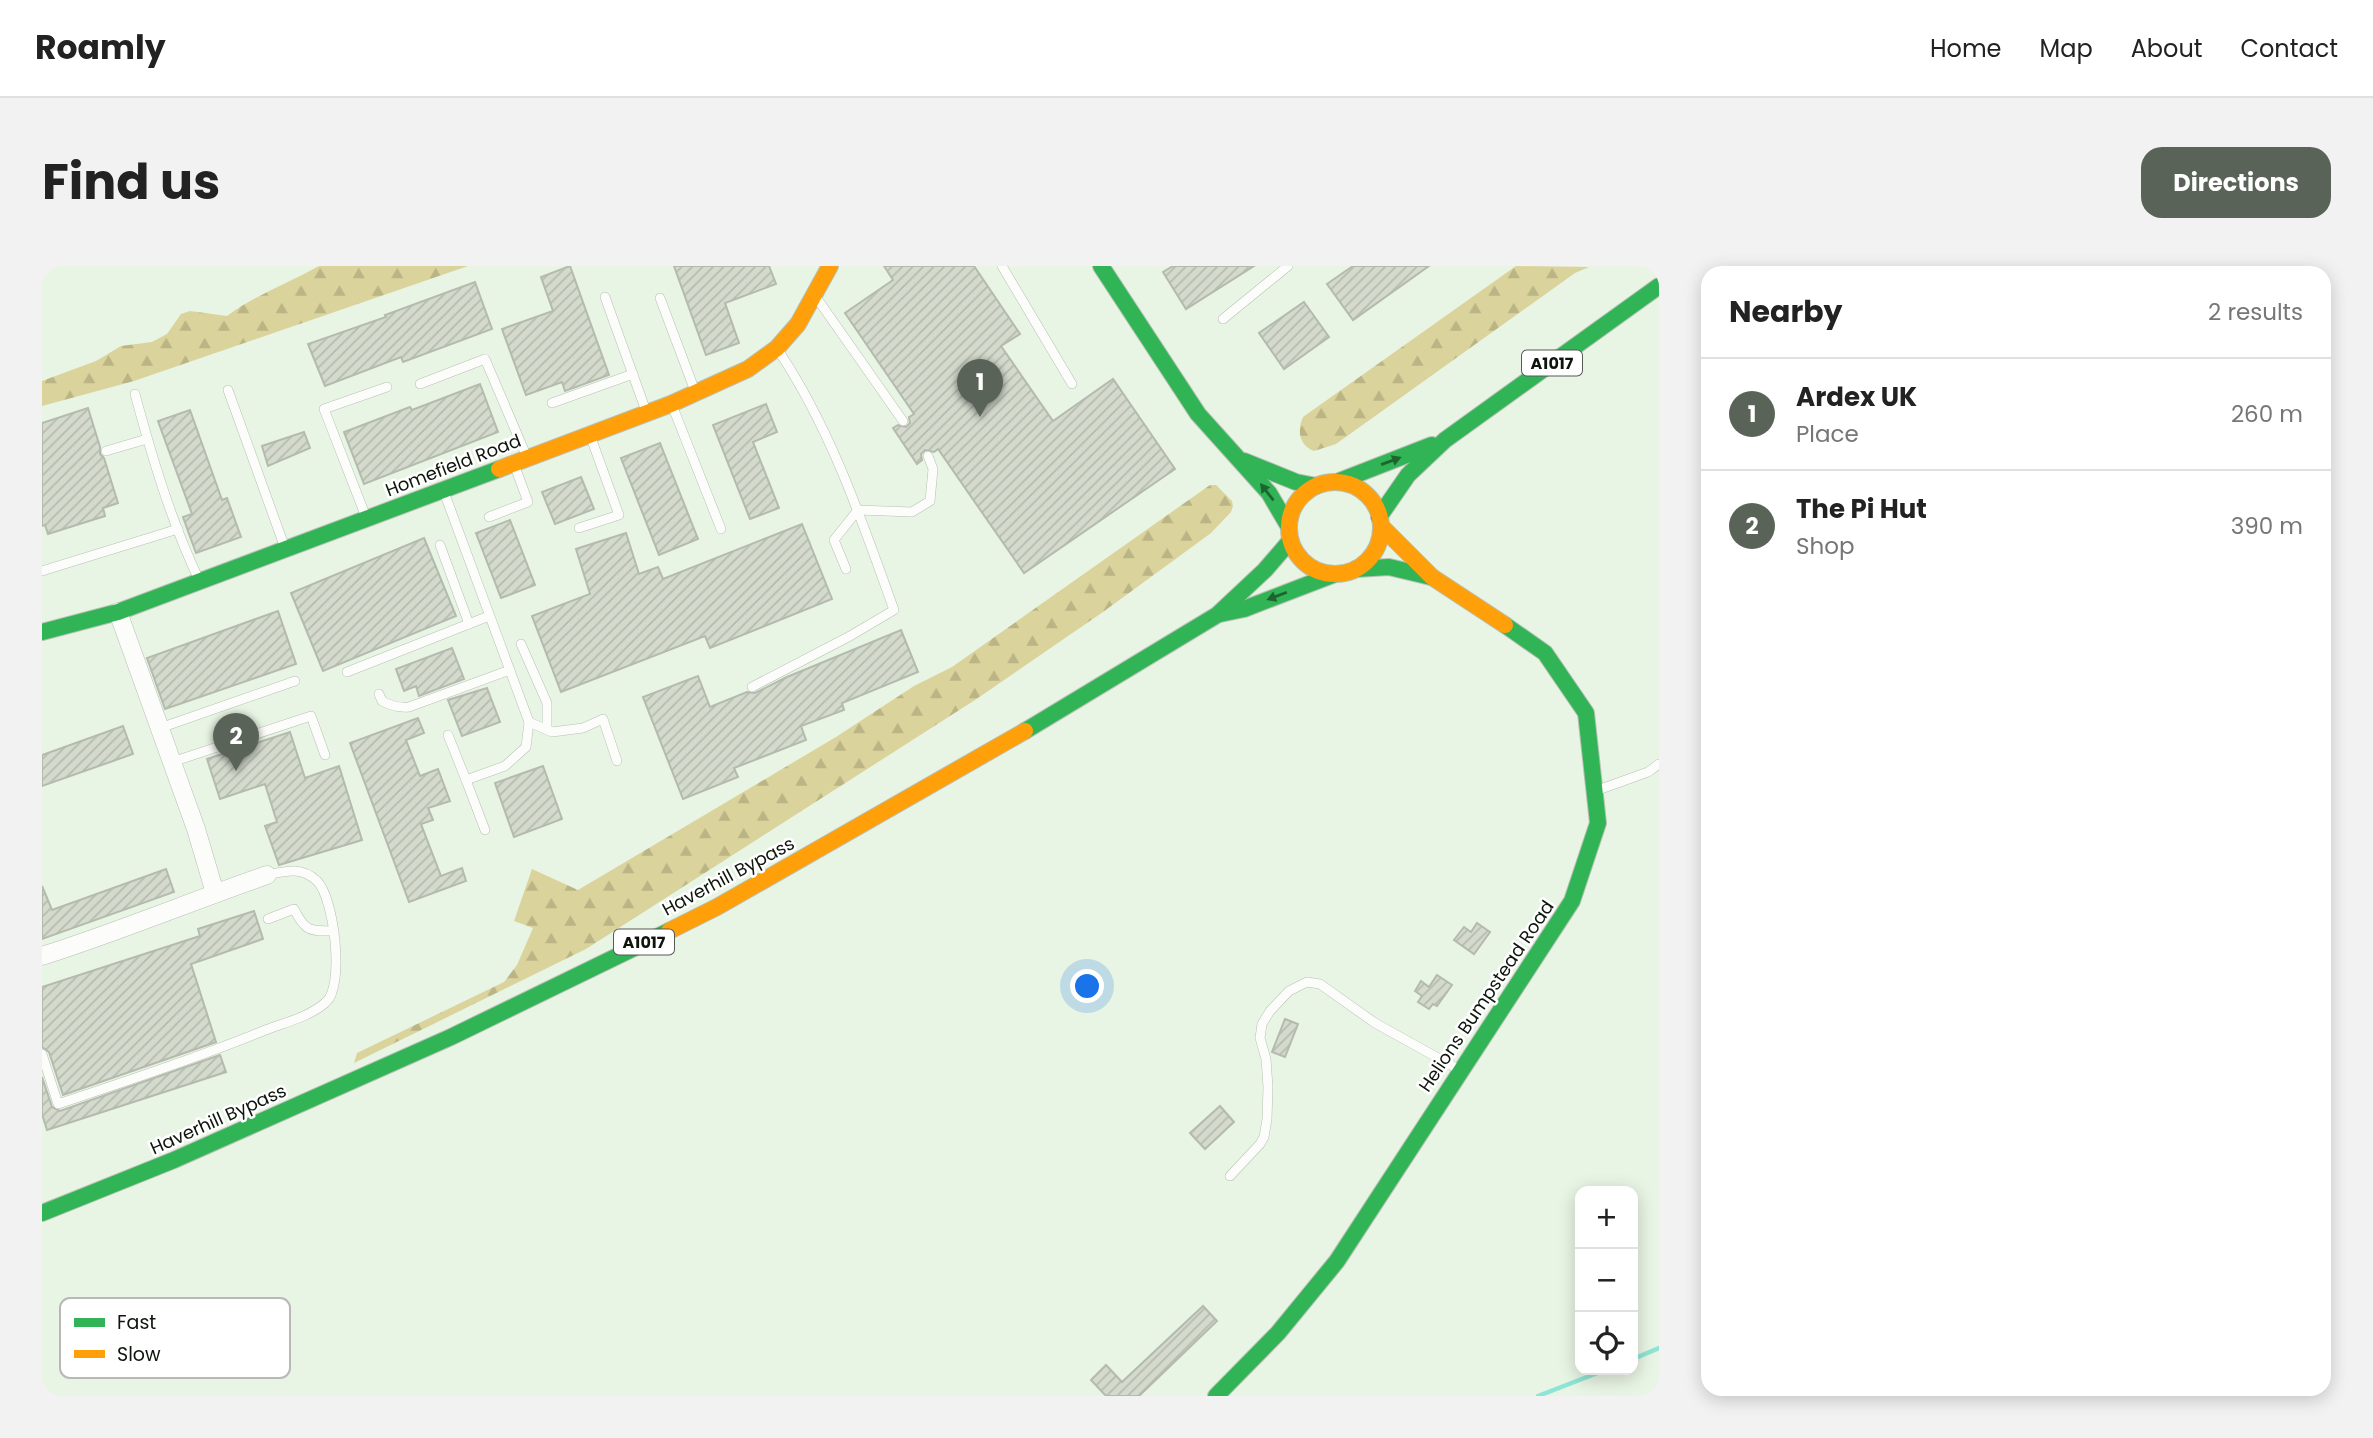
<!DOCTYPE html>
<meta charset="utf-8">
<style>
body{margin:0;font-family:Poppins,sans-serif;background:#f2f2f2;color:#222}
.controls{position:absolute;right:21px;bottom:21px;display:grid;overflow:hidden;border-radius:14px;box-shadow:0 4px 18px #0003}
.controls button{width:63px;height:63px;display:grid;place-items:center;padding:0;border:0;border-bottom:2px solid #e0e0e0;background:#fff;color:#222;font:35px sans-serif}
.you{position:absolute;left:1046px;top:721px;width:24px;height:24px;margin:-18px;border:5px solid #fff;border-radius:50%;background:#1a73e8;box-shadow:0 0 0 10px #1a73e833}
.badge{display:grid;place-items:center;width:46px;height:46px;border-radius:50%;background:#5a6358;color:#fff;font-size:23px;font-weight:700}
.pin{position:absolute;translate:-50% -58px;filter:drop-shadow(0 2px 4px #0008)}
.pin::after{content:'';position:absolute;top:37px;width:24px;height:21px;background:inherit;clip-path:polygon(0 0,100% 0,50% 100%)}
.list{margin:0;padding:0;list-style:none}
h2{display:flex;justify-content:space-between;align-items:center;height:91px;margin:0;padding:0 28px;font-size:30px}
h2 small{font-size:23px;font-weight:400;color:#767676}
.list li{display:grid;grid-template-columns:46px 1fr auto;gap:21px;align-items:center;box-sizing:border-box;height:112px;padding:0 28px;border-top:2px solid #e0e0e0}
.list b{display:block;font-size:26px;white-space:nowrap}
.list p{margin:0;font-size:23px;white-space:nowrap;color:#767676}
.list em{font-size:23px;font-style:normal;color:#767676}
.icon{flex:none;width:38px;height:38px;fill:none;stroke:currentColor;stroke-width:2;stroke-linecap:round;stroke-linejoin:round}
.map{position:relative;flex:none;width:1617px;height:1130px;overflow:hidden;border-radius:21px}
header{display:flex;align-items:center;gap:42px;box-sizing:border-box;height:98px;padding:0 35px;background:#fff;border-bottom:2px solid #e0e0e0}
header strong{font-size:33px}
nav{display:flex;gap:38px;margin-inline-start:auto;font-size:24px}
.intro{display:flex;align-items:center;justify-content:space-between;box-sizing:border-box;height:168px;padding:0 42px}
h1{margin:0;font-size:49px}
.button{padding:18px 32px;border-radius:21px;background:#5a6358;color:#fff;font-size:24px;font-weight:700}
main{display:flex;gap:42px;padding:0 42px}
aside{flex:1;background:#fff;border-radius:21px;box-shadow:0 4px 18px #0003}
.map>svg:first-child{display:block}
.forest{fill:url(#forest-firs)}
.lines{fill:none;stroke-linecap:round;stroke-linejoin:round}
.stream{stroke:#8ee5d5;stroke-width:4.5}
.building{fill:url(#building-hatch);stroke:#b4bbae;stroke-width:2}
.lane-casing{stroke:#b7c0b4;stroke-width:10}
.street-casing{stroke:#b7c0b4;stroke-width:19}
.fast-casing{stroke:#b7c0b4;stroke-width:18}
.slow-casing{stroke:#b7c0b4;stroke-width:18}
.lane{stroke:#fcfdfb;stroke-width:9}
.street{stroke:#fcfdfb;stroke-width:18}
.fast{stroke:#30b455;stroke-width:16}
.slow{stroke:#ff9f0a;stroke-width:16}
.oneway{fill:#1f6430}
.labels{text-anchor:middle;dominant-baseline:central;stroke-width:5;stroke-linejoin:round;paint-order:stroke}
.shield{fill:#fff;stroke:#565b55;stroke-width:2}
.shield-label{font-size:16px;font-weight:bold;fill:#0e150c}
.street-label{font-size:18px;fill:#0e150c;stroke:#fff}
.key{fill:#fff;stroke:#b7b9b6;stroke-width:2}
.key-label{font-size:19px;fill:#0e150c}
</style>
<header>
<strong>Roamly</strong>
<nav><a>Home</a><a>Map</a><a>About</a><a>Contact</a></nav>
</header>
<div class="intro"><h1>Find us</h1><a class="button">Directions</a></div>
<main>
<div class="map">
<svg width="1617" height="1130" viewBox="0 0 1617 1130">
<defs>
<pattern id="forest-firs" width="22" height="20" patternUnits="userSpaceOnUse" patternTransform="scale(1.75)"><rect width="22" height="20" fill="#dbd39c"/><path d="M5 1l3.5 6h-7zM16 11l3.5 6h-7z" fill="#bbb485"/></pattern>
<pattern id="building-hatch" width="6" height="6" patternUnits="userSpaceOnUse" patternTransform="scale(1.75)"><rect width="6" height="6" fill="#d4dbcd"/><path d="M-1 1l2-2M0 6l6-6M5 7l2-2" fill="none" stroke="#b5bbaf"/></pattern>
</defs>
<rect width="100%" height="100%" fill="#e8f4e4"/>
<g class="forest">
<path d="M277,0H426L92,115L0,140V115L54,95L79,80L110,76L125,68L139,48L148,45L185,50C213,29 247,17 277,0Z"/>
<path d="M1474,0L1547,1L1533,7L1294,178L1272,185C1257,179 1255,165 1261,151Z"/>
<polygon points="1168,219 1174,219 1190,235 1191,240 1189,246 1169,267 1061,346 933,434 544,683 312,797 315,787 462,716 475,699 491,662 472,655 490,603 536,624 794,471 872,420 910,401"/>
</g>
<g class="lines">
<g class="stream">
<polyline points="1591,1093 1617,1082"/>
<polyline points="1496,1130 1563,1104"/>
</g>
</g>
<g class="building">
<polygon points="528,0 567,109 523,125 520,116 484,129 460,63 511,45 499,11"/>
<polygon points="632,0 727,0 734,18 683,37 697,77 664,89"/>
<polygon points="842,0 932,0 978,68 959,80 1011,155 1071,113 1133,203 982,307 896,183 892,186 883,184 879,188 880,194 875,198 851,162 856,159 864,161 868,157 867,151 872,148 803,47 851,14"/>
<polygon points="1131,0 1212,0 1144,43 1121,6"/>
<polygon points="1311,0 1387,0 1311,54 1285,18"/>
<polygon points="433,16 450,63 361,96 359,91 283,120 266,78 344,51 343,49"/>
<polygon points="1262,36 1287,71 1242,103 1217,67"/>
<polygon points="438,118 456,166 322,218 302,166 368,141 370,144"/>
<polygon points="724,138 735,166 711,176 737,242 708,253 671,159"/>
<polygon points="46,142 58,181 58,188 62,192 76,237 61,242 63,250 6,268 3,259 0,260 0,157"/>
<polygon points="148,144 180,234 185,232 199,271 154,287 141,251 150,248 116,155"/>
<polygon points="262,166 268,182 226,200 220,180"/>
<polygon points="618,177 656,273 617,289 579,192"/>
<polygon points="539,211 552,243 513,258 500,226"/>
<polygon points="468,254 493,319 459,332 434,267"/>
<polygon points="760,258 790,333 668,382 663,370 519,426 490,350 548,328 534,283 584,267 597,308 616,301 621,313"/>
<polygon points="382,272 414,350 281,405 249,327"/>
<polygon points="236,345 254,398 123,443 105,392"/>
<polygon points="859,364 876,406 800,437 802,444 759,460 764,474 692,502 696,511 641,533 601,431 656,410 668,441 705,426 713,427 745,411"/>
<polygon points="410,382 422,413 377,430 374,420 362,425 354,403"/>
<polygon points="445,422 458,456 420,470 406,434"/>
<polygon points="376,452 382,467 364,474 378,510 396,503 408,535 386,542 391,554 379,558 399,610 420,602 424,615 367,636 308,477"/>
<polygon points="81,460 91,488 0,520 0,489"/>
<polygon points="248,466 263,512 297,500 320,574 237,599 223,560 235,556 223,518 178,533 165,493"/>
<polygon points="501,500 520,553 472,571 453,517"/>
<polygon points="124,603 132,626 0,673 0,620 10,644"/>
<polygon points="212,645 221,673 149,698 174,776 21,829 7,786 0,781 0,721 158,670 156,663"/>
<polygon points="1435,657 1448,666 1432,688 1412,674 1422,661 1429,666"/>
<polygon points="1395,709 1410,719 1395,740 1391,738 1387,743 1376,736 1380,730 1373,725 1379,715 1387,721"/>
<polygon points="1243,753 1256,758 1243,791 1230,786"/>
<polygon points="178,789 184,806 5,864 0,848 0,811 10,841 18,845"/>
<polygon points="1178,840 1192,856 1163,883 1148,867"/>
<polygon points="1161,1040 1175,1055 1097,1130 1064,1130 1049,1114 1064,1099 1080,1116"/>
</g>
<g class="lines">
<g class="lane-casing">
<g id="lane">
<polyline points="960,0 1030,118"/>
<polyline points="563,31 604,145"/>
<polyline points="774,31 861,155"/>
<polyline points="618,32 653,125"/>
<polyline points="1181,53 1246,0"/>
<polyline points="378,118 443,93 484,189"/>
<polyline points="186,124 243,282"/>
<path d="M93,128C110,191 129,255 157,314"/>
<polyline points="510,137 591,108"/>
<polyline points="630,139 679,263"/>
<polyline points="64,185 105,173"/>
<polyline points="402,226 487,456 484,481 463,500 424,514 406,469"/>
<polyline points="816,244 870,246 888,235 891,203 886,190"/>
<polyline points="324,251 282,143 345,121"/>
<polyline points="447,251 486,236 472,198"/>
<polyline points="537,262 577,249 548,169"/>
<polyline points="398,279 427,358"/>
<polyline points="804,303 792,274 816,244"/>
<polyline points="0,305 136,263"/>
<polyline points="479,378 505,437 505,464"/>
<polyline points="305,406 447,350"/>
<path d="M710,421L808,370L852,344C820,255 789,163 736,84"/>
<path d="M337,428L340,435C349,440 356,442 367,441L468,404"/>
<polyline points="487,456 510,466 541,462 561,453 575,495"/>
<polyline points="118,462 253,415"/>
<polyline points="130,496 269,450 283,489"/>
<polyline points="424,514 443,564"/>
<polyline points="1556,524 1606,506 1617,498"/>
<path d="M226,653L252,643C263,665 267,665 290,665"/>
<path d="M0,788L16,838C85,815 154,792 221,765C241,757 268,751 284,736C303,720 292,631 275,615C260,600 243,605 225,609"/>
<polyline points="1188,910 1218,878 1222,871 1225,853 1226,821 1224,793 1218,772 1220,758 1228,745 1247,725 1265,716 1278,718 1333,757 1416,803"/>
</g>
</g>
<g class="street-casing">
<g id="street">
<polyline points="76,346 154,563 173,627"/>
<path d="M0,690C76,666 150,635 225,609"/>
</g>
</g>
<g class="fast-casing">
<g id="fast">
<polyline points="1059,0 1156,148 1227,227 1247,261"/>
<polyline points="1202,195 1254,216 1274,220"/>
<polyline points="1295,216 1390,179"/>
<polyline points="1337,251 1366,209 1403,174 1617,20"/>
<polyline points="1314,303 1347,301 1389,311"/>
<polyline points="1178,348 1202,343 1293,308"/>
<polyline points="0,366 76,346 457,203"/>
<polyline points="983,465 1175,349 1223,304 1248,275"/>
<polyline points="0,947 132,894 409,771 627,665"/>
<polyline points="1174,1130 1236,1067 1295,995 1530,635 1556,557 1544,447 1503,387 1463,359"/>
</g>
</g>
<g class="slow-casing">
<g id="slow">
<polyline points="457,203 629,138 706,103 735,82 756,58 788,0"/>
<circle cx="1293" cy="262" r="46"/>
<polyline points="1339,260 1390,311 1463,359"/>
<polyline points="627,665 675,641 983,465"/>
</g>
</g>
<use href="#lane" class="lane"/>
<use href="#street" class="street"/>
<use href="#fast" class="fast"/>
<use href="#slow" class="slow"/>
</g>
<defs><path id="oneway-solid" d="M-6-.8H1V-3.2L6.5 0L1 3.2V.8H-6Z" transform="scale(1.75)"/></defs>
<g class="oneway">
<use href="#oneway-solid" transform="translate(1349 195) rotate(-20)"/>
<use href="#oneway-solid" transform="translate(1225 226) rotate(-128)"/>
<use href="#oneway-solid" transform="translate(1235 330) rotate(159)"/>
</g>
<g class="labels">
<g class="shield">
<rect x="1480" y="84.5" width="60" height="25" rx="5"/>
<rect x="572" y="663.5" width="60" height="25" rx="5"/>
</g>
<g class="shield-label">
<text x="1510" y="97">A1017</text>
<text x="602" y="676">A1017</text>
</g>
<g class="street-label">
<text transform="translate(411 199) rotate(-21)">Homefield Road</text>
<text transform="translate(686 610) rotate(-28)">Haverhill Bypass</text>
<text transform="translate(1444 730) rotate(-56)">Helions Bumpstead Road</text>
<text transform="translate(176 853) rotate(-24)">Haverhill Bypass</text>
</g>
</g>
<rect x="18" y="1032" width="230" height="80" rx="10" class="key"/>
<rect x="32" y="1052" width="31" height="9" fill="#30b455"/>
<rect x="32" y="1084" width="31" height="8" fill="#ff9f0a"/>
<g class="key-label">
<text x="75" y="1063">Fast</text>
<text x="75" y="1095">Slow</text>
</g>
</svg>
<div class="controls">
<button>+</button>
<button>−</button>
<button><svg class="icon" aria-label="locate" viewBox="0 0 24 24"><circle cx="12" cy="12" r="6"/><path d="M12 2v4M12 18v4M2 12h4M18 12h4"/></svg></button>
</div>
<div class="you"></div>
<div class="pin badge" style="left:938px;top:151px">1</div>
<div class="pin badge" style="left:194px;top:505px">2</div>
</div>
<aside>
<h2>Nearby<small>2 results</small></h2>
<ul class="list">
<li><span class="badge">1</span><div><b>Ardex UK</b><p>Place</p></div><em>260 m</em></li>
<li><span class="badge">2</span><div><b>The Pi Hut</b><p>Shop</p></div><em>390 m</em></li>
</ul>
</aside>
</main>
